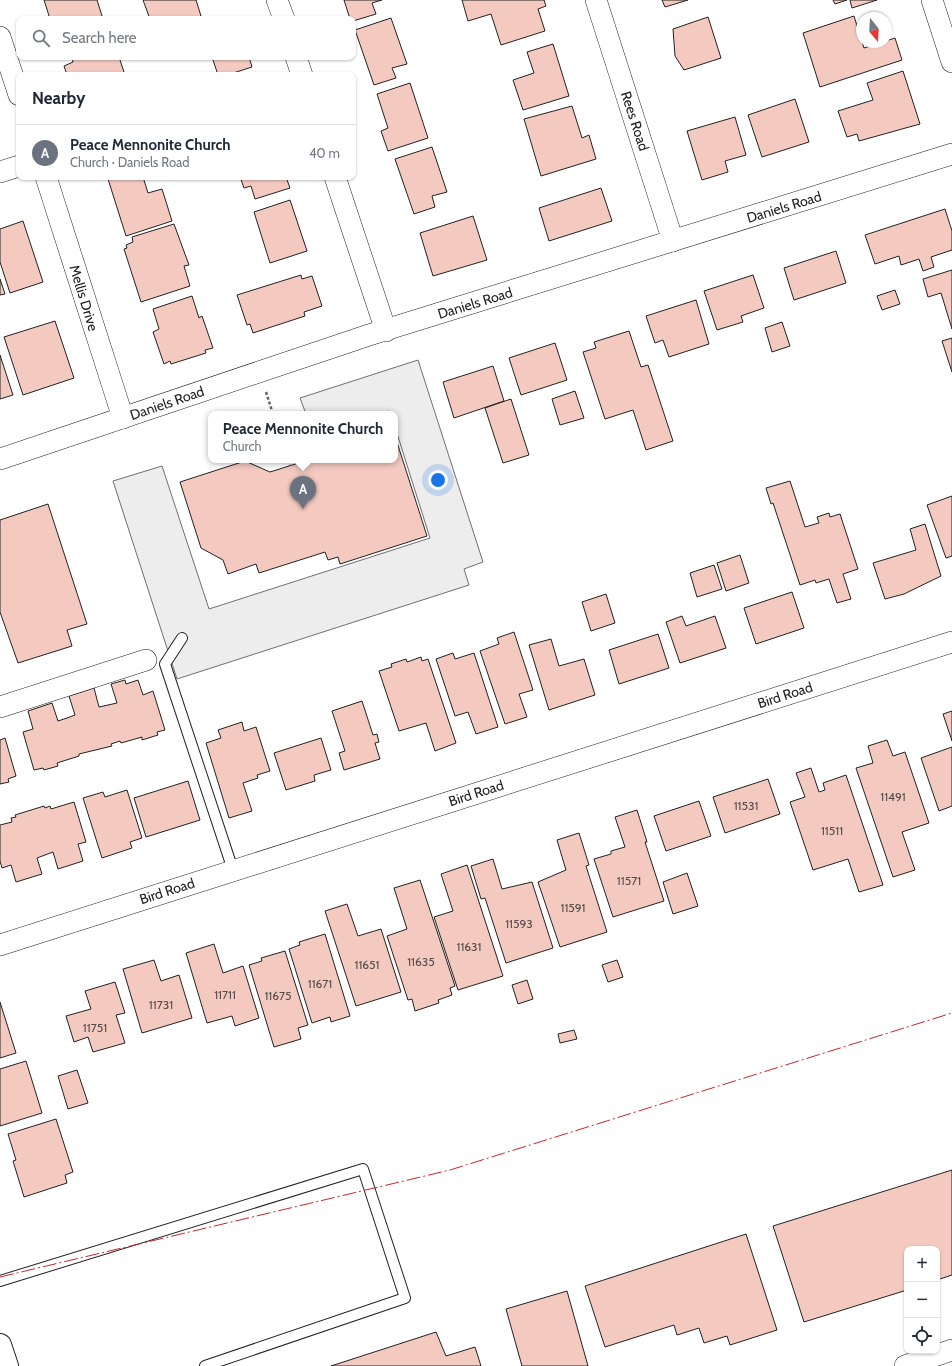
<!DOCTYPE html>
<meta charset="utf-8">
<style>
body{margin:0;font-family:Cabin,sans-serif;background:#f6f6f7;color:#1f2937}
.controls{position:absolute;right:12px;bottom:12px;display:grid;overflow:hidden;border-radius:8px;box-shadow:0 1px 3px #0004}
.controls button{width:36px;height:36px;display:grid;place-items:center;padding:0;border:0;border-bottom:1px solid #e0e1e3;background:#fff;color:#1f2937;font:20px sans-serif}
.compass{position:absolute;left:856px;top:12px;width:36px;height:36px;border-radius:50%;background:#fff;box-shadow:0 1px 3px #0004;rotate:162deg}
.you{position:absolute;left:438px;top:480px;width:14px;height:14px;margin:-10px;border:3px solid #fff;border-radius:50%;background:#1a73e8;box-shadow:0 0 0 6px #1a73e833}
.badge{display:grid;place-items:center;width:26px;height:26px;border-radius:50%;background:#c62828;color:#fff;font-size:13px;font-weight:700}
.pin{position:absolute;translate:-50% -33px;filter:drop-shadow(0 1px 2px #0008)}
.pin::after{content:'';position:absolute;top:21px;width:14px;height:12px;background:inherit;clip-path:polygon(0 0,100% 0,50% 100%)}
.popup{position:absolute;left:208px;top:411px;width:190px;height:52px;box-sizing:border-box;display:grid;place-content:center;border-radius:8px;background:#fff;filter:drop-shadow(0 1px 3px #0005);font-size:13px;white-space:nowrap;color:#747a83}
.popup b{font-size:15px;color:#1f2937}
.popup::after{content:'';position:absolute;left:50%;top:100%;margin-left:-8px;border:8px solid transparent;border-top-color:#fff}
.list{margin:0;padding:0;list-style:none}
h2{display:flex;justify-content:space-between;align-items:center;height:52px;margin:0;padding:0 16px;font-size:17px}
h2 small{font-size:13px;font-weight:400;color:#747a83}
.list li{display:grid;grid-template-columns:26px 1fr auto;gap:12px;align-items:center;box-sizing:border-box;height:56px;padding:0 16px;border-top:1px solid #e0e1e3}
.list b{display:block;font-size:15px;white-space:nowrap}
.list p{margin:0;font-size:13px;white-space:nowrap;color:#747a83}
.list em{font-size:13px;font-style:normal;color:#747a83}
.icon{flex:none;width:22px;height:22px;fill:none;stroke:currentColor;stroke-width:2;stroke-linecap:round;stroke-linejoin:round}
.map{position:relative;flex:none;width:952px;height:1366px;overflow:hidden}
.search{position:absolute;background:#fff;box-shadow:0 1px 3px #0004;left:16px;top:16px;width:340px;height:44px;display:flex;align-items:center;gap:10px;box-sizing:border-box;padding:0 14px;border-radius:8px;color:#747a83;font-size:15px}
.panel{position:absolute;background:#fff;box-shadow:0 1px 3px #0004;left:16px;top:72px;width:340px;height:108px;border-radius:8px}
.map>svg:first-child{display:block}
.parking{fill:#ededed;stroke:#6f6f6f}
.building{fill:#f3c9c0;stroke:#222}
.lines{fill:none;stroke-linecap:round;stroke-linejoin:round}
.lane-casing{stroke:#222;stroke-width:12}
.street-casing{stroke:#222;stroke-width:22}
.secondary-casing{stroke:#222;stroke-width:24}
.path{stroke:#646464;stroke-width:2.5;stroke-dasharray:3 2;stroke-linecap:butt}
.lane{stroke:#fff;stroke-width:10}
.street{stroke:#fff;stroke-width:21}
.secondary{stroke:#fff;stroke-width:22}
.power{stroke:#c62828;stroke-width:1;stroke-dasharray:14 3 2 3;stroke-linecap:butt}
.labels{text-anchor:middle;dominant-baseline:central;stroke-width:3;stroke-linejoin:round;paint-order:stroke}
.number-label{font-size:12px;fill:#564c4a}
.street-label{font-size:14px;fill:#222;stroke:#fff}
</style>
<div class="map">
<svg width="952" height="1366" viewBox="0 0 952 1366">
<rect width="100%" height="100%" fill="#fff"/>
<polygon class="parking" points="418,360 483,562 464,569 469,585 177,679 113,481 162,466 209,609 430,538 395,427 395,414 391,414 389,411 379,414 306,414 300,398"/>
<g class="building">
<polygon points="44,0 97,0 103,19 50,19"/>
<polygon points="143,0 196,0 201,16 192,19 150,19"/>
<polygon points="344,0 382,0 372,3 376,14 353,21 353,19 350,19"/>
<polygon points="462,0 544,0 546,6 538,9 545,31 501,45 491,14 468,21"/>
<polygon points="662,0 688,0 665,7"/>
<polygon points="833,0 847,0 835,4"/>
<polygon points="850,0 877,0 852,8"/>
<polygon points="854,16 858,29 861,28 862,31 862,42 864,48 895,38 902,60 820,87 803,33"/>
<polygon points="708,17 721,58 684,70 675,56 673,29"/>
<polygon points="391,18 407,64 392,68 396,78 374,85 355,30"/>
<polygon points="553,44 569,96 523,110 513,80 534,73 527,52"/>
<polygon points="72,57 119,57 125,75 67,75 64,66 73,62"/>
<polygon points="212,57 249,57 252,67 227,75 218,75"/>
<polygon points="903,71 920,124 859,141 857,134 847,137 838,111 873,100 867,83"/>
<polygon points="410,83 428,138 388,151 381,131 388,128 377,94"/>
<polygon points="795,99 809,142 762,157 748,115"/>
<polygon points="572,106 582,138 589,135 596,159 541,176 524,119"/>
<polygon points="735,117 746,155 725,161 728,172 702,180 687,131"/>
<polygon points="432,147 447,192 432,196 435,207 414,214 395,159"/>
<polygon points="114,177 143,177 148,193 162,189 172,221 126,236 108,179"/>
<polygon points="240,177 286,177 290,188 255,199 251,186 244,188"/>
<polygon points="601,188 612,221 549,241 539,208"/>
<polygon points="290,200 307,251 270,263 254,212"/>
<polygon points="945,209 952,231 952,250 931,257 934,267 923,271 919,259 901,265 899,256 875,264 865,235"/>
<polygon points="473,216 487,260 433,276 420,233"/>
<polygon points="23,221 43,282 10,293 0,262 0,229"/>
<polygon points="174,224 189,265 184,266 190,286 141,302 124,249 127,248 126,245 133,242 132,237"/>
<polygon points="836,251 846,283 794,300 784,268"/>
<polygon points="952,270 952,329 941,293 928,297 923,279"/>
<polygon points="301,275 302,279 312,276 322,306 304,312 305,316 253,333 250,324 247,325 237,295"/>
<polygon points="753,275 764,308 741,316 743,322 717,330 704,291"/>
<polygon points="0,279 5,294 0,295"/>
<polygon points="895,290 900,304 882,310 877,296"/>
<polygon points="192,296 199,318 202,316 213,348 205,350 206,353 171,364 170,361 164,364 153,332 159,329 153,309"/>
<polygon points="696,300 709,344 669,357 663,340 655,343 646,316"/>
<polygon points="55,321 74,378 23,395 4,337"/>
<polygon points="782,322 790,346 772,352 765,328"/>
<polygon points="629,331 641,367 648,365 673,441 646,450 633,410 605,419 583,352 596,348 594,342"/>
<polygon points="952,338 952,372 942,341"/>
<polygon points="555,343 567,380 521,395 509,358"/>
<polygon points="0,355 13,395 0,399"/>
<polygon points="493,366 504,401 454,418 443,382"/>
<polygon points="575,391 584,418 560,425 552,399"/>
<polygon points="511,399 529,455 503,463 485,408"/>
<polygon points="395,436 427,536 340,564 338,557 328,560 325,552 259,573 256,564 228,574 223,560 201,548 180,482 245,461 270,472 308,460 395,460"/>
<polygon points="790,481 805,527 819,523 817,517 829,513 830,517 840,514 858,569 843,574 851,599 837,603 829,579 816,583 815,580 800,585 773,503 771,504 766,488"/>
<polygon points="952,496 952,556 946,558 927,505"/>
<polygon points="48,504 87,624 67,630 72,646 18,663 0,612 0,520"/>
<polygon points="925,524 941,576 904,594 885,599 873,563 916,550 910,529"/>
<polygon points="740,555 749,583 726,591 717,563"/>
<polygon points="714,565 722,589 697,597 690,573"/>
<polygon points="792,592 804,628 756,644 744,608"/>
<polygon points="606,594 615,623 591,631 582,602"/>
<polygon points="682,616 686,626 715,616 726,648 680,663 666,622"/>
<polygon points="514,632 533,690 519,694 527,717 505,724 480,651 499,644 497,638"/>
<polygon points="658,634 669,668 619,684 609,650"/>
<polygon points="551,639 559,666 584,659 595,695 549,710 529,645"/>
<polygon points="453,653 455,659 474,653 498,727 476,734 468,712 455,716 436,659"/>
<polygon points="421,657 422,661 428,659 456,743 435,751 426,723 399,731 379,671 392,667 391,664 406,659 407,662"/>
<polygon points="125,680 126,684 138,680 143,695 153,691 165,730 157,732 158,735 142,740 142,737 121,743 120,741 111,744 112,746 79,754 79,756 57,763 58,766 44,770 43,768 34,770 23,732 33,729 28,711 52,703 58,721 67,718 75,715 69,696 94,688 99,707 117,703 111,684"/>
<polygon points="362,701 373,735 377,734 379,742 375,743 380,759 344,770 339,753 345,751 332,711"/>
<polygon points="952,711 952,741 943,714"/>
<polygon points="242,722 244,731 256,727 270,771 257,775 258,778 243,783 252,811 229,818 206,743 221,738 218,730"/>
<polygon points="5,738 16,776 8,779 9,782 0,784 0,740"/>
<polygon points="321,738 331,770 314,775 315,781 286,790 274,753"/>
<polygon points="887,740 893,756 905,752 929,823 902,832 915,870 893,877 856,768 873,763 868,746"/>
<polygon points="952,747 952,806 939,811 921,758"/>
<polygon points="811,768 819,792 825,790 823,783 846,775 883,885 859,892 848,859 813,870 790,802 805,797 796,773"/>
<polygon points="768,779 780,814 725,833 713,797"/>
<polygon points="188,781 200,820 146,837 134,798"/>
<polygon points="127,790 142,838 130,842 132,848 102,858 83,798 103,792 105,797"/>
<polygon points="699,801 711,836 666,851 654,816"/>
<polygon points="74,802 86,842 78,844 83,861 58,869 53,852 37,858 42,874 16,882 11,865 2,868 0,861 0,825 12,822 11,818 16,817 15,815 44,806 45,808 50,806 51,809"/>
<polygon points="637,810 647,842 645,842 664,901 613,917 594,859 611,854 611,851 625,847 615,817"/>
<polygon points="579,833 589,865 586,866 607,932 560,947 538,882 566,870 557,840"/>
<polygon points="493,859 502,889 532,882 553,948 506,963 485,898 481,899 471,866"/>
<polygon points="467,865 503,976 458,990 434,917 453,911 441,874"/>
<polygon points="687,873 698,906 673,914 663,882"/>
<polygon points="420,880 455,986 450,988 452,995 438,1000 439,1003 415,1011 412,999 408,1000 387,936 407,929 394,888"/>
<polygon points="347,904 358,936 381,929 401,992 356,1006 325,911"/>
<polygon points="325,934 350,1016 331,1022 330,1017 312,1023 289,949 300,945 299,942"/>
<polygon points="214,944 223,973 243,966 259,1018 235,1026 232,1016 207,1023 186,953"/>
<polygon points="285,951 308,1025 298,1028 301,1039 274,1047 249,965 262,961 261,958"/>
<polygon points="154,960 161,981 179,975 192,1018 142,1033 123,969"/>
<polygon points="617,960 623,977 608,982 602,965"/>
<polygon points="527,980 533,999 518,1004 512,985"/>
<polygon points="115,982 125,1013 116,1015 125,1043 93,1052 88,1037 74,1042 66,1016 91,1009 85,991"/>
<polygon points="0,1002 16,1053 0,1058"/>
<polygon points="574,1030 577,1039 560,1043 558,1034"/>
<polygon points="26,1061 42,1113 0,1126 0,1069"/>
<polygon points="77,1070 88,1103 68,1109 58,1076"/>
<polygon points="56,1119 73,1172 65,1175 67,1183 24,1197 13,1161 16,1160 8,1134"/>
<polygon points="952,1170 952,1275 937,1280 937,1249 907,1249 907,1290 804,1322 773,1226"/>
<polygon points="746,1234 777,1330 730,1345 727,1336 704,1343 699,1328 677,1335 674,1325 605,1347 585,1286"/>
<polygon points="567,1291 588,1366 522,1366 506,1309"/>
<polygon points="436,1332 446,1356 475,1347 481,1366 331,1366"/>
</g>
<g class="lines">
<g class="lane-casing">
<g id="lane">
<polyline points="182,638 165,664 233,870"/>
<polyline points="0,1281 363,1169 405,1298 205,1366"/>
</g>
</g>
<g class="street-casing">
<g id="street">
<polyline points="277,0 284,19"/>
<polyline points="596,0 673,241"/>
<polyline points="932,0 952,62"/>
<polyline points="0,37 19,95"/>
<polyline points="296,57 302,75"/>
<polyline points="0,172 19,166"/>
<polyline points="46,177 123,418"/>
<polyline points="335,177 386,331"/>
<polyline points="0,459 369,335 952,154"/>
<polyline points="0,707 146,660"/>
<polyline points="0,945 952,642"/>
<polyline points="905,1366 952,1350"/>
</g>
</g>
<g class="secondary-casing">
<polyline id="secondary" points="0,1345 7,1366"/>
</g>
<g class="path">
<polyline points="266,392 273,414"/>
<polyline points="288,460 290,466"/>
</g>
<use href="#lane" class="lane"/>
<use href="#street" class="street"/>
<use href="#secondary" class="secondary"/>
<polyline class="power" points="0,1277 450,1170 952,1013"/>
</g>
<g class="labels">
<g class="number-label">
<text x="893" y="796">11491</text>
<text x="746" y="805">11531</text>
<text x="832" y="830">11511</text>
<text x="629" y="880">11571</text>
<text x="573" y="907">11591</text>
<text x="519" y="923">11593</text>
<text x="469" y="946">11631</text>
<text x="421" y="961">11635</text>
<text x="367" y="964">11651</text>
<text x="320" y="983">11671</text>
<text x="225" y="994">11711</text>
<text x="278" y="995">11675</text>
<text x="161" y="1004">11731</text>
<text x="95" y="1027">11751</text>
</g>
<g class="street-label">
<text transform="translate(635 121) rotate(72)">Rees Road</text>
<text transform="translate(784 207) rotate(-17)">Daniels Road</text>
<text transform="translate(84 298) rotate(73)">Mellis Drive</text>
<text transform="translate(475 303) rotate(-17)">Daniels Road</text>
<text transform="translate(167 403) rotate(-19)">Daniels Road</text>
<text transform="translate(785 695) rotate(-18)">Bird Road</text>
<text transform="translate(476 793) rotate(-18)">Bird Road</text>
<text transform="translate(167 891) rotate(-18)">Bird Road</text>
</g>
</g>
</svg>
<div class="controls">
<button>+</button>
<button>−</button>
<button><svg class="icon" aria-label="locate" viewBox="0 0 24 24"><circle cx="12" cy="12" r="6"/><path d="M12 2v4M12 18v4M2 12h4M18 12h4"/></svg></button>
</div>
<svg class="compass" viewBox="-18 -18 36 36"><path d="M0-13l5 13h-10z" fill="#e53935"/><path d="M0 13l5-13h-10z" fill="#747a83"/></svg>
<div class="you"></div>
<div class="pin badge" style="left:303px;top:509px;background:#6b7280">A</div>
<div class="popup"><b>Peace Mennonite Church</b>Church</div>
<div class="search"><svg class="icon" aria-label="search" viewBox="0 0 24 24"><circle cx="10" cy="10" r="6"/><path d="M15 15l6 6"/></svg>Search here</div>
<section class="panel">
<h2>Nearby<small></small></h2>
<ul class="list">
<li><span class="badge" style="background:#6b7280">A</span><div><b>Peace Mennonite Church</b><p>Church · Daniels Road</p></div><em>40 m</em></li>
</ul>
</section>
</div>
